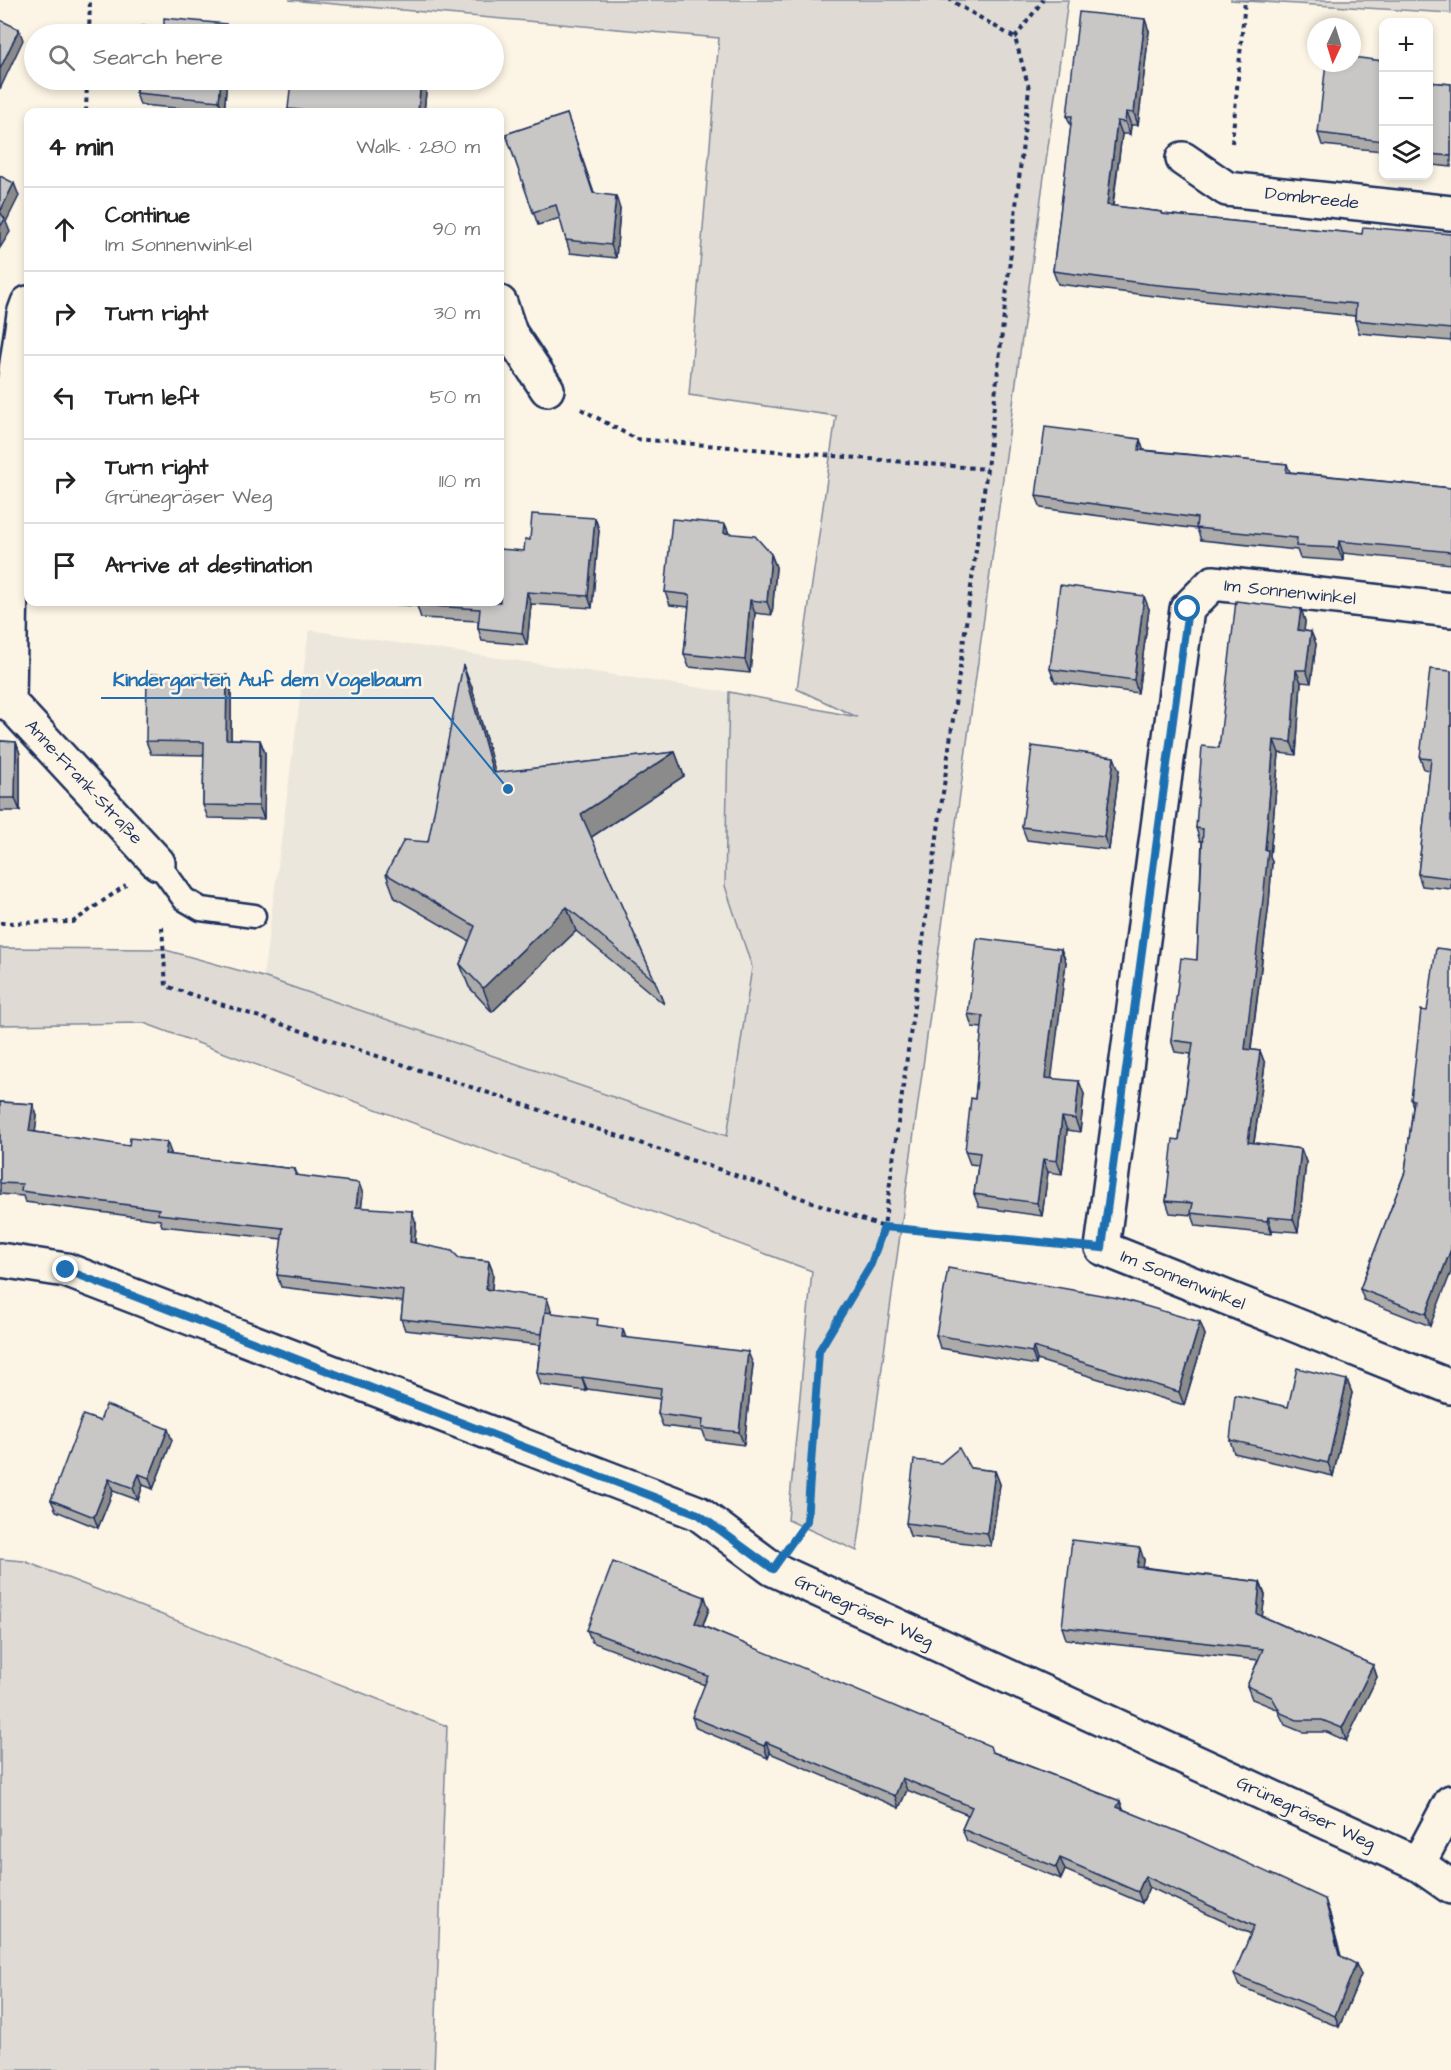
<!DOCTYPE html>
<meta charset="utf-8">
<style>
body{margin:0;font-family:"Architects Daughter",sans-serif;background:#f6f6f6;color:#222}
.controls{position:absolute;right:18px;top:18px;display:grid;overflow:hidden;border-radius:12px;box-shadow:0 3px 9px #0003}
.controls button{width:54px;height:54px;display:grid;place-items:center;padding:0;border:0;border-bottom:2px solid #e0e0e0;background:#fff;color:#222;font:30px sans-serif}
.compass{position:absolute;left:1307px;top:18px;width:54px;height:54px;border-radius:50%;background:#fff;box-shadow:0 3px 9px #0003;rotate:184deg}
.stop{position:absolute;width:18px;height:18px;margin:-14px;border:4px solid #1f6fb2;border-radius:50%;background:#fff}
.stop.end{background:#1f6fb2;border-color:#fff;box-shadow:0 2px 6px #0008}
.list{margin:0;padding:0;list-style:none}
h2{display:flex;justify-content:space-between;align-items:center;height:78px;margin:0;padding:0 24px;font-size:26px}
h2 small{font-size:20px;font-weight:400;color:#767676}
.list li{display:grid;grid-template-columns:39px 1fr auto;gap:18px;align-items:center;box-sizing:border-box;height:84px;padding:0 24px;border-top:2px solid #e0e0e0}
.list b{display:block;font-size:22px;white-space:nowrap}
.list p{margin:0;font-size:20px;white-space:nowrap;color:#767676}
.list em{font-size:20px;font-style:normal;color:#767676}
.icon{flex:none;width:33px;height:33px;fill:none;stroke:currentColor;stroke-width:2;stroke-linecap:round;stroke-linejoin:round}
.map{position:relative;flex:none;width:1451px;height:2070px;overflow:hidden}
.search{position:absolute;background:#fff;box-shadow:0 3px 9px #0003;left:24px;top:24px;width:480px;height:66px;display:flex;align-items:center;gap:15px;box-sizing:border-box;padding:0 21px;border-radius:33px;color:#767676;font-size:22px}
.panel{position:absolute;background:#fff;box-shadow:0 3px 9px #0003;left:24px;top:108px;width:480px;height:498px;border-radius:12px}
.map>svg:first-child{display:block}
.built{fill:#ece7dc}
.green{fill:#dfdbd4;stroke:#7d8599;stroke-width:1.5}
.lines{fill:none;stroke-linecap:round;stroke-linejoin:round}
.service-casing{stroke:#1b2f5e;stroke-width:27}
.minor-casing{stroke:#1b2f5e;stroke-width:38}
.path{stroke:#1b2f5e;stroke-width:4;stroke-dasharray:4.5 4.5;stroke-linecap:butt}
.service{stroke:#fcf5e5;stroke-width:22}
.minor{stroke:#fcf5e5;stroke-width:33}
.wall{fill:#acabaa;stroke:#1b2f5e;stroke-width:1.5}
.shaded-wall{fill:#8c8b8b;stroke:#1b2f5e;stroke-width:1.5}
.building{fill:#c8c7c6;stroke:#1b2f5e;stroke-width:1.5}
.route{stroke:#1f6fb2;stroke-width:8}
.labels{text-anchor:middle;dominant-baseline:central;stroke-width:5;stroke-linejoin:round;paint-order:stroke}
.street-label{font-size:18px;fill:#1b2f5e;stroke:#fcf5e5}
.leader{fill:none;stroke:#1f6fb2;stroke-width:2}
.callout-dot{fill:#1f6fb2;stroke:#fcf5e5;stroke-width:2}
.callout-label{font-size:20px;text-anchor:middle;font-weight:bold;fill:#1f6fb2;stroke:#fcf5e5;stroke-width:5;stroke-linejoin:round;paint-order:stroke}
</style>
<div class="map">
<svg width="1451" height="2070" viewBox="0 0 1451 2070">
<rect width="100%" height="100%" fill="#fcf5e5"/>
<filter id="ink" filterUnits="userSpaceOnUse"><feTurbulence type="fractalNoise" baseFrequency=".0167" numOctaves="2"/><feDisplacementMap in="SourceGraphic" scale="12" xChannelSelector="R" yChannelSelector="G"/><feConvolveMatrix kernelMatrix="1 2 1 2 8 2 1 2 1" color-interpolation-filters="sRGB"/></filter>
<g filter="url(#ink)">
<polygon class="built" points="309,630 729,692 725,886 752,967 728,1136 263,977"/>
<g class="green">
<polygon points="289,0 1068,0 857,1551 788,1520 812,1271 144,1023 0,1025 0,948 162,949 263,977 727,1136 752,967 725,886 729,692 857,717 797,689 836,416 689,395 719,38"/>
<polygon points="1230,0 1451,0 1451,13"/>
<polygon points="0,1559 24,1561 447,1726 434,2070 0,2070"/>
</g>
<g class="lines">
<g class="service-casing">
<polyline id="service" points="158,863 184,899 201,909 254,916"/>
</g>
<g class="minor-casing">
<g id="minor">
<polyline points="1183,159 1227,189 1451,213"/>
<polyline points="500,303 510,333 547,389"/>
<polyline points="1451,610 1213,583 1187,609 1102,1248 1451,1387"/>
<polyline points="0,702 9,702 158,863"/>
<polyline points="9,702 14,384 24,314 28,303"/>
<polyline points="0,1260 66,1270 698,1513 773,1569 1418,1864 1451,1887"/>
<polyline points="1418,1864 1451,1802"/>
</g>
</g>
<g class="path">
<polyline points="89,34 90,0"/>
<polyline points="1015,38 1043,0"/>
<polyline points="86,112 87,80"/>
<polyline points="1232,143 1245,0"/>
<polyline points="581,409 636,439 987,469"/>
<polyline points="0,923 73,922 126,885"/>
<polyline points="162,927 166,986 724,1171 884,1227 1063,1244"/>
<polyline points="797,1535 807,1521 819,1351 871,1264 884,1227 987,469 1029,88 1015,38 950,0"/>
</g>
<use href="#service" class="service"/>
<use href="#minor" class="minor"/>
</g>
<g class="wall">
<polygon points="1149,31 1138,125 1131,125 1130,134 1122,134 1113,206 1162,212 1163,214 1362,234 1451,234 1451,341 1359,333 1355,320 1355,316 1154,296 1058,284 1053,271 1071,127 1067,116"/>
<polygon points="1383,61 1383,151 1322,145 1318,133"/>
<polygon points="137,80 227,80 224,112 140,105 136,93"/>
<polygon points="1428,82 1451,84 1451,167 1433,165 1430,156 1428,156"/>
<polygon points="426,92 424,112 290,112 288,109"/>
<polygon points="567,114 594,193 620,209 616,258 570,253 560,218 538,225 506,134"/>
<polygon points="1144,450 1287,464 1290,472 1451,488 1451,564 1343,553 1343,561 1300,558 1297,550 1201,540 1197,529 1041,508 1036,496"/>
<polygon points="595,518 599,530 592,608 531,604 527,645 482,641 478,628 478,621 421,618 417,606 360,602 500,602 530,540"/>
<polygon points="725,524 729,533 771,554 776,567 772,615 755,613 750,673 689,667 684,654 689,607 670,605 665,592"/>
<polygon points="1149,609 1138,693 1055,682 1050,669"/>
<polygon points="1301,609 1305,621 1304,631 1311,632 1316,644 1311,683 1301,682 1296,755 1279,753 1270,856 1272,862 1269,903 1251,1050 1260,1051 1265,1064 1254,1143 1301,1149 1306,1162 1298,1232 1272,1230 1272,1234 1196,1226 1192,1215 1170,1213 1166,1201 1179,1140 1191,1054 1175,1052 1171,1040 1197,960 1202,841 1200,841 1196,828 1219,748"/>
<polygon points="1451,671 1451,889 1422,886 1418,874 1430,770 1424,769 1420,758"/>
<polygon points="231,688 231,739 260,740 265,753 264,819 208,818 203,805 204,755 151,754 146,741"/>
<polygon points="472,688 495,773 675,752 684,776 591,837 655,981 664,1004 576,931 492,1012 469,987 460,964 469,941 395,898 386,874 428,842"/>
<polygon points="0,741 16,742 20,754 20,811 0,811"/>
<polygon points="1119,770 1109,850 1027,840 1022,827"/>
<polygon points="1061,949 1066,962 1051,1078 1084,1094 1080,1132 1067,1130 1062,1174 1048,1172 1042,1216 979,1207 974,1194 978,1165 970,1164 965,1151 975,1099 982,1028 972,1027 968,1014"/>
<polygon points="1427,1011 1430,1326 1364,1300 1360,1289 1405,1172 1413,1107 1411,1100"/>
<polygon points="0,1102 33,1104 37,1116 35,1132 171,1153 171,1155 295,1169 298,1176 363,1194 361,1208 416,1223 415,1243 459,1258 489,1261 493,1273 492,1290 551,1310 551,1313 600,1326 626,1338 753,1364 744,1445 706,1440 703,1431 663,1426 658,1414 660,1399 587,1389 586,1391 541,1385 537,1373 540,1345 405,1330 401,1319 403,1302 281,1287 277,1275 282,1239 162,1226 160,1220 25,1202 23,1196 0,1194"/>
<polygon points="1200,1322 1205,1335 1184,1405 1037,1360 1036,1365 940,1348 936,1335"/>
<polygon points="1347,1380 1352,1393 1333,1476 1234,1453 1230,1440 1288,1407"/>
<polygon points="100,1421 172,1440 153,1489 143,1485 138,1500 113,1491 98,1528 56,1511 51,1500"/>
<polygon points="970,1468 995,1471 1000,1484 991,1546 910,1536 906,1523"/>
<polygon points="1144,1560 1143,1567 1260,1582 1265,1595 1262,1616 1373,1665 1377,1677 1346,1741 1327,1732 1302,1732 1285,1725 1277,1709 1252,1699 1247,1686 1258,1660 1066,1639 1062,1627"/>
<polygon points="709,1609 703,1626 993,1752 1120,1801 1123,1809 1329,1911 1341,1956 1361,1975 1339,2027 1239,1986 1234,1974 1251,1934 1149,1887 1142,1903 1065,1870 1061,1879 967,1841 962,1829 968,1815 907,1790 899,1808 770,1753 768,1758 696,1728 692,1717 705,1685 592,1642 587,1630"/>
</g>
<g class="shaded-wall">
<polygon points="1145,19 1149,31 1138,125 1134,113"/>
<polygon points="226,24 230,34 225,34"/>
<polygon points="19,29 23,40 0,89 0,69"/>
<polygon points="221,80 227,80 224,112 219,101"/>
<polygon points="421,80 426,92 424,112 418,112"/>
<polygon points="1126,112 1131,125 1130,134 1125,122"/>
<polygon points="1117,121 1122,134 1111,217 1107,205"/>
<polygon points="14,183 19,196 6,222 10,232 0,248 0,212"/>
<polygon points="616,196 620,209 616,258 611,245"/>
<polygon points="1140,439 1144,452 1139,450"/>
<polygon points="595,518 599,530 592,608 588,596"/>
<polygon points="725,524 730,537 724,533"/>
<polygon points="1339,541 1343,553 1343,561 1338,548"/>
<polygon points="771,554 776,567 772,615 767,602"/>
<polygon points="527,592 531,604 527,645 522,633"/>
<polygon points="1144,596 1149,609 1138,693 1134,680"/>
<polygon points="750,600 755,613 750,673 745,660"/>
<polygon points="1301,609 1305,621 1303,643 1298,630"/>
<polygon points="1311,632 1316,644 1311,683 1306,670"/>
<polygon points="463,665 472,688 502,797 493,773"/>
<polygon points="1296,670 1301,682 1296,755 1291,742"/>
<polygon points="227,675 231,688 231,752 226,739"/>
<polygon points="260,740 265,753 264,819 259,806"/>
<polygon points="1274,740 1279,753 1270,856 1272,862 1269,903 1249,1062 1245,1049 1265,850"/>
<polygon points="16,742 20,754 20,811 15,798"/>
<polygon points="675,752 684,776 590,838 581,814"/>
<polygon points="1114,757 1119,770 1109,850 1104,837"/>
<polygon points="567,907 576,931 492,1012 483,988"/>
<polygon points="1061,949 1066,962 1050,1091 1045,1078"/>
<polygon points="1260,1051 1265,1064 1252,1155 1248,1142"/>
<polygon points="1079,1081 1084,1094 1080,1132 1075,1119"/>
<polygon points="33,1104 37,1116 34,1143 29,1131"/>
<polygon points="1062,1117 1067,1130 1062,1174 1057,1161"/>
<polygon points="167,1142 171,1153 169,1165 165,1154"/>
<polygon points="1301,1149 1306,1162 1298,1232 1293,1219"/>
<polygon points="1043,1159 1048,1172 1042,1216 1037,1203"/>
<polygon points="359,1183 363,1194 360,1219 356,1207"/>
<polygon points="412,1211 416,1223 414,1253 410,1242"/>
<polygon points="1268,1217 1272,1230 1272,1234 1267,1221"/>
<polygon points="1451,1249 1451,1272 1430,1326 1426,1314"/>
<polygon points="489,1261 493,1273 491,1301 486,1289"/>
<polygon points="547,1298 551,1310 546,1345 542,1334"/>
<polygon points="1200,1322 1205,1335 1184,1405 1179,1392"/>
<polygon points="623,1329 627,1341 622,1337"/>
<polygon points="1033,1347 1037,1360 1036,1365 1032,1352"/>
<polygon points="748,1352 753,1364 744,1445 739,1432"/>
<polygon points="582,1377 587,1389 586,1391 582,1379"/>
<polygon points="1347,1380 1352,1393 1333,1476 1328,1463"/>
<polygon points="168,1429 172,1440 153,1489 149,1478"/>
<polygon points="995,1471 1000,1484 991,1546 987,1533"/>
<polygon points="139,1474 143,1485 138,1500 133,1488"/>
<polygon points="109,1479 113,1491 98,1528 94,1517"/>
<polygon points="1140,1548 1144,1560 1142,1579 1137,1567"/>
<polygon points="1260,1582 1265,1595 1261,1626 1257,1614"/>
<polygon points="705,1597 709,1609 699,1634 695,1623"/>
<polygon points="1373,1665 1377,1677 1346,1741 1342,1728"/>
<polygon points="766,1742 770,1753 768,1758 764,1746"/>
<polygon points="902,1778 907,1790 899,1808 895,1796"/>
<polygon points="1120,1801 1124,1813 1117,1807"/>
<polygon points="1060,1858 1065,1870 1061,1879 1056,1867"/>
<polygon points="1145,1876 1149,1887 1142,1903 1138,1892"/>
<polygon points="1325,1899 1329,1911 1343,1967 1339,1955"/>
<polygon points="1356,1964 1361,1975 1339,2027 1335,2016"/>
</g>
<g class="building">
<polygon points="1079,12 1145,19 1134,113 1126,112 1125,122 1117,121 1107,205 1162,212 1162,214 1362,234 1363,227 1451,234 1451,329 1355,320 1356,304 1149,284 1053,271 1072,116 1067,116"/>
<polygon points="164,18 226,24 225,34 141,34 142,26 164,28"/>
<polygon points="0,20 19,29 0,69"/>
<polygon points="1352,57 1383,61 1383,141 1318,133 1326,63 1352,63"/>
<polygon points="137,80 221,80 219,101 136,93"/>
<polygon points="291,80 421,80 418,112 328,112 288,109"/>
<polygon points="1428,82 1451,84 1451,156 1429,154 1430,145 1428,145"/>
<polygon points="567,114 593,193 616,196 611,245 566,240 556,205 533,212 506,134"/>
<polygon points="0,176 14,183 0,212 5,219 0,227"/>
<polygon points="1045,427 1140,439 1139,450 1287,464 1286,472 1451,488 1451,552 1339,541 1338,548 1296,546 1297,538 1196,528 1197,518 1036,496"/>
<polygon points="532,514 595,518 588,596 527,592 522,633 478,628 480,609 416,605 417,602 500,602 500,549 524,551 525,539 530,540"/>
<polygon points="672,519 725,524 724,533 755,536 771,554 767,602 750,600 745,660 684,654 690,595 665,592"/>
<polygon points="1060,585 1144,596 1134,680 1050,669"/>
<polygon points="1236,601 1301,609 1298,630 1311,632 1306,670 1296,670 1291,742 1274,740 1265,850 1268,850 1264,891 1245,1049 1260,1051 1248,1142 1301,1149 1293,1219 1268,1217 1267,1221 1191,1213 1193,1203 1166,1201 1173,1139 1179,1140 1193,1043 1171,1040 1181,958 1197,960 1203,829 1196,828 1202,746 1219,748"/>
<polygon points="463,665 493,773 675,752 581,814 655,981 567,907 483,988 460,964 475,926 386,874 404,840 428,842"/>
<polygon points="1430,669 1451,671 1451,878 1418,874 1431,759 1420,758"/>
<polygon points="147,674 227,675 226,739 260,740 259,806 203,805 204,742 146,741"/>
<polygon points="0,741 16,742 15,798 0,798"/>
<polygon points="1032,746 1114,757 1104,837 1022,827"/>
<polygon points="977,938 1061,949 1045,1078 1079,1081 1075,1119 1062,1117 1057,1161 1043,1159 1037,1203 974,1194 980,1153 965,1151 971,1098 975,1099 983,1016 968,1014"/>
<polygon points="1436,948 1451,950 1451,1249 1426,1314 1360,1289 1405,1172 1414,1100 1411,1100 1421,1010 1427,1011"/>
<polygon points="0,1102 33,1104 29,1131 129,1146 130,1138 167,1142 165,1154 295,1169 295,1175 359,1183 356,1207 412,1211 410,1242 452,1251 459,1258 489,1261 486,1289 547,1298 542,1334 401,1319 404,1291 277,1275 283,1228 158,1214 159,1209 21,1191 22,1184 0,1183"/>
<polygon points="948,1268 1118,1298 1200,1322 1179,1392 1033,1347 1032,1352 936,1335"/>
<polygon points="545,1312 598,1319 597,1325 623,1329 622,1337 748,1352 739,1432 702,1428 703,1420 658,1414 661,1388 582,1377 582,1379 537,1373"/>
<polygon points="1297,1368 1347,1380 1328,1463 1230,1440 1235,1395 1288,1407"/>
<polygon points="106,1405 168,1429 149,1478 139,1474 133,1488 109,1479 94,1517 51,1500 83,1415 100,1421"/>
<polygon points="959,1448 970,1468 995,1471 987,1533 906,1523 914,1460 941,1463"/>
<polygon points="1072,1540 1140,1548 1137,1567 1260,1582 1257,1614 1373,1665 1342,1728 1322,1720 1297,1720 1281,1713 1272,1697 1247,1686 1263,1649 1062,1627"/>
<polygon points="613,1562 705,1597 695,1623 990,1746 992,1752 1120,1801 1117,1807 1184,1834 1325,1899 1339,1955 1356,1964 1335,2016 1234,1974 1254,1926 1145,1876 1138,1892 1060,1858 1056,1867 962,1829 972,1807 902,1778 895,1796 766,1742 764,1746 692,1717 708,1676 587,1630"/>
</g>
</g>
<g class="lines" filter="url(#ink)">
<polyline class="route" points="66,1270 698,1514 773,1569 807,1521 819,1351 871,1264 884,1227 1102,1248 1188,609"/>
</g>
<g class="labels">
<g class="street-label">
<text transform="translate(1312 198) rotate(6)">Dombreede</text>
<text transform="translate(1290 592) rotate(6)">Im Sonnenwinkel</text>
<text transform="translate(84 782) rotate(47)">Anne-Frank-Straße</text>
<text transform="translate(1183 1280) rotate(22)">Im Sonnenwinkel</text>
<text transform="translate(864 1611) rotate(25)">Grünegräser Weg</text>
<text transform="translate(1306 1813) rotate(25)">Grünegräser Weg</text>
</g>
</g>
<path class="leader" d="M508 789L433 698H101"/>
<circle class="callout-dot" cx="508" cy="789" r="6"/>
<g class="callout-label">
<text x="267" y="686">Kindergarten Auf dem Vogelbaum</text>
</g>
</svg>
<div class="controls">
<button>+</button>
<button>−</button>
<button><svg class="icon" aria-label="layers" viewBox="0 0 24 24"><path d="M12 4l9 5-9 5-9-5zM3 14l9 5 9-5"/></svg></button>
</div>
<svg class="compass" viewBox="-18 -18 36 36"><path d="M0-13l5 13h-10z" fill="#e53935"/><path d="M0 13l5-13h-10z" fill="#767676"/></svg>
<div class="stop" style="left:1188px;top:609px"></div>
<div class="stop end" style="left:66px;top:1270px"></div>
<div class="search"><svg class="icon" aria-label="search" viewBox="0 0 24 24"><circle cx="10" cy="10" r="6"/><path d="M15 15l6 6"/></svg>Search here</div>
<section class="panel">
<h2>4 min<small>Walk · 280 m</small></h2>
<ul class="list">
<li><svg class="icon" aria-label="ahead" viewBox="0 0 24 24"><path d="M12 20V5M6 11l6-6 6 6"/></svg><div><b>Continue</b><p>Im Sonnenwinkel</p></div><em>90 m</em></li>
<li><svg class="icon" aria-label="right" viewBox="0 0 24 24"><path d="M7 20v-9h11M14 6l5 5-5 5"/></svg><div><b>Turn right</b></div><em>30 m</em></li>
<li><svg class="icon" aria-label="left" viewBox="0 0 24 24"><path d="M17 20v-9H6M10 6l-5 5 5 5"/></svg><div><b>Turn left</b></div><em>50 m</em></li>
<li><svg class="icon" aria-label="right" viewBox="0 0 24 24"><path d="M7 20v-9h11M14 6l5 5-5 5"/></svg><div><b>Turn right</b><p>Grünegräser Weg</p></div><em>110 m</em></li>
<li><svg class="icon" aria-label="arrive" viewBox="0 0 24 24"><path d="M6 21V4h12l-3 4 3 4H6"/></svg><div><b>Arrive at destination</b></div></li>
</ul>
</section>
</div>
